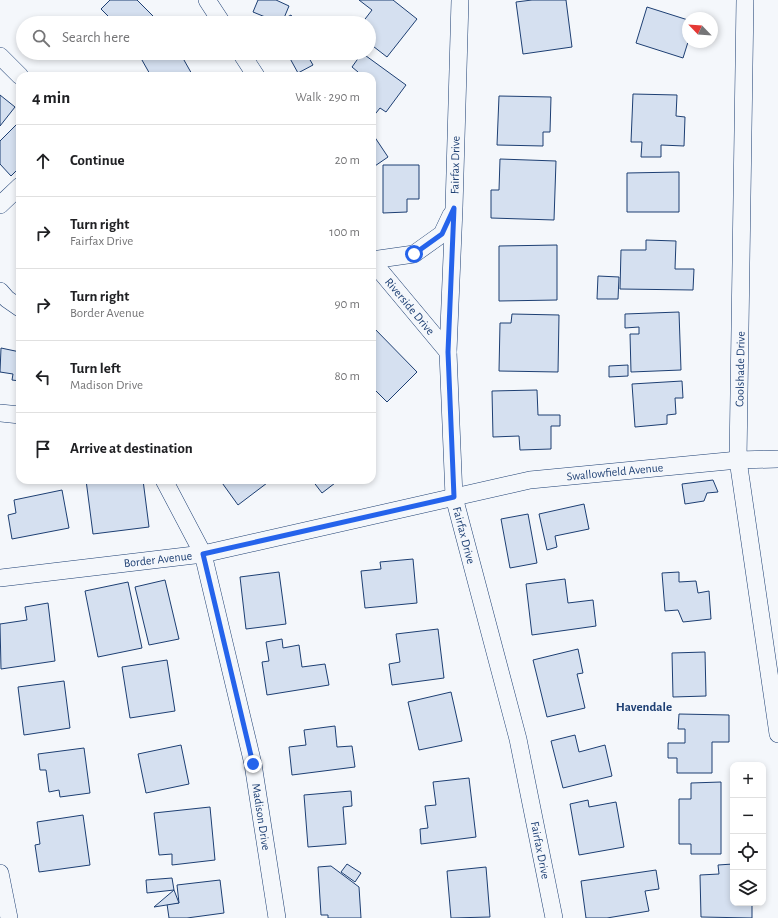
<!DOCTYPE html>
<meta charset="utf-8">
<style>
body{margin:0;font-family:"Alegreya Sans",sans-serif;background:#f2f2f2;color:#202124}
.controls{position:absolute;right:12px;bottom:12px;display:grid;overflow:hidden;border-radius:8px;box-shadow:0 2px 6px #0003}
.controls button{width:36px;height:36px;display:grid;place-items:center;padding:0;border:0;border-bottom:1px solid #e0e0e0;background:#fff;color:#202124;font:20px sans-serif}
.compass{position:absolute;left:682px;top:12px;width:36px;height:36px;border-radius:50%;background:#fff;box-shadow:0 2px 6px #0003;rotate:295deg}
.stop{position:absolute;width:12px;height:12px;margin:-9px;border:3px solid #2563eb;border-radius:50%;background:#fff}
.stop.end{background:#2563eb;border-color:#fff;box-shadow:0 1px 4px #0008}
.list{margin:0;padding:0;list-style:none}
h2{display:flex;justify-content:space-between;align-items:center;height:52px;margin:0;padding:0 16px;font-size:17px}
h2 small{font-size:13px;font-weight:400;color:#757577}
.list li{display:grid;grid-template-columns:26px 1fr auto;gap:12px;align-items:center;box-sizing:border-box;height:72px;padding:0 16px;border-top:1px solid #e0e0e0}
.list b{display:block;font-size:15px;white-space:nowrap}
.list p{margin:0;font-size:13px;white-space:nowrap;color:#757577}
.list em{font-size:13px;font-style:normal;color:#757577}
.icon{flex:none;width:22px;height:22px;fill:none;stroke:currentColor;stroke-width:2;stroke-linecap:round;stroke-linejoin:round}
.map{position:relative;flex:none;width:778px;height:918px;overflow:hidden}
.search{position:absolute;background:#fff;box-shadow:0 2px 6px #0003;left:16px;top:16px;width:360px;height:44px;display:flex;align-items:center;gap:10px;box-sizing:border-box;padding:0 14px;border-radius:22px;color:#757577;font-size:15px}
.panel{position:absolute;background:#fff;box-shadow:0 2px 6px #0003;left:16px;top:72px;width:360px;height:412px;border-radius:12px}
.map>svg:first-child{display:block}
.building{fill:#d5e0f0;stroke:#1d3f73}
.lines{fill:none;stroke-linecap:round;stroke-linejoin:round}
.minor-casing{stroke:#1d3f73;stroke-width:18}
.minor{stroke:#f4f7fb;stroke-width:17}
.route{stroke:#2563eb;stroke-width:5}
.labels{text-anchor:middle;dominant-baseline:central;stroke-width:3;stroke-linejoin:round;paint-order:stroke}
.street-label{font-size:12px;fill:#1d3f73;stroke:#f4f7fb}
.neighbourhood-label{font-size:13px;font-weight:bold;fill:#1d3f73;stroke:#f4f7fb}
</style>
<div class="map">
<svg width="778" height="918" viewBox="0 0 778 918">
<rect width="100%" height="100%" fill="#f4f7fb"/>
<g class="building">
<polygon points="110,0 137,0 153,16 145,23 115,23 101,9"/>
<polygon points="258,0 276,0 289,6 284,18 281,17 280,21 276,19 275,21 253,12"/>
<polygon points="359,0 393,0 417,19 387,57 369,43 369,23 362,23 372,10"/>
<polygon points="532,0 566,0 572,47 523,54 516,2"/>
<polygon points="647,7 688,20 688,42 683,58 636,43"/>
<polygon points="291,15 296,23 276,23"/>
<polygon points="310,18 313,23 301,23"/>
<polygon points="138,53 180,53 193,76 151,76"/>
<polygon points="287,53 306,53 313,65 298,73"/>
<polygon points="362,53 406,85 386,112 380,108 372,118 372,76 355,76 358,72 352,67"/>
<polygon points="633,94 677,95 676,116 685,117 684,146 661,145 661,157 641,157 642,142 631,142"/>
<polygon points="0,95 15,107 0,126"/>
<polygon points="499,96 551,97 550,132 543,132 543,146 497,145"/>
<polygon points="20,121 20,167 11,176 0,164 0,141"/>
<polygon points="372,133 388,157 372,168"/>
<polygon points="500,159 556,161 554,220 491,218 491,190 499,190"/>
<polygon points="383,165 419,165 419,199 407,199 407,212 383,213"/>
<polygon points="679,172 679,212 627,212 627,173"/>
<polygon points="646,240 676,241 675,269 694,269 693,290 620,289 621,250 646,250"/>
<polygon points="557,245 557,300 499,301 499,246"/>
<polygon points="598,276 619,277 618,299 597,299"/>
<polygon points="679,312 681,370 631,372 630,334 639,334 639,327 625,328 625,314"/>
<polygon points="512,314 559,315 558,372 499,371 500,323 511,323"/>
<polygon points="372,326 417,372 387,402 374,389 372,392"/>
<polygon points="1,348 20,352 20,381 12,380 13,374 0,372"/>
<polygon points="628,365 628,376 609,377 609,366"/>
<polygon points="682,381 683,398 675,398 676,414 667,415 667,424 635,427 632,384"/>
<polygon points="537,390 538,415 560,415 560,426 551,426 551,449 520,450 519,436 493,437 492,391"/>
<polygon points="86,480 143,480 149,527 93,534"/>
<polygon points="220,480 271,480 238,505"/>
<polygon points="312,480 339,480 322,493"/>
<polygon points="713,480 718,492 707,493 704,501 685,504 682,484"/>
<polygon points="62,490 69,528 12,539 8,515 16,513 14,500"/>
<polygon points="584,504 589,529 555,536 557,547 547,550 539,514"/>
<polygon points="528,514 537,563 510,568 501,519"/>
<polygon points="413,559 417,603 365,608 361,571 381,569 380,562"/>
<polygon points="279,572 286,624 246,629 240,577"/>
<polygon points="679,572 679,582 696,581 698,593 709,591 711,619 683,622 678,610 665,611 662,573"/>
<polygon points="565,579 568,603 593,600 596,626 532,635 526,584"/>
<polygon points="165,580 179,639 149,645 135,587"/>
<polygon points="128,582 142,648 98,657 85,591"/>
<polygon points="48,603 55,661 1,669 0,624 27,620 25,607"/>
<polygon points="438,629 444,678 392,685 389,664 400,662 396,634"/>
<polygon points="282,639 283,648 299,645 302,667 325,664 329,685 267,695 262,662 269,661 266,642"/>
<polygon points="578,649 583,673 577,674 585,708 547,717 533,660"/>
<polygon points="705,652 706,696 673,697 672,653"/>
<polygon points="167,660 175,711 130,718 122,667"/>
<polygon points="64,681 70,728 24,735 18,687"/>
<polygon points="451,692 462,741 419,750 408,702"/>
<polygon points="679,714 729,715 729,742 712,742 712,773 677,773 677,758 668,758 668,743 685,743 685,729 678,729"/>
<polygon points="335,726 337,747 352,746 355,767 292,775 289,747 306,745 304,730"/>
<polygon points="575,735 579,752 605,745 612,776 563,788 551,741"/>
<polygon points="181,745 189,784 146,793 138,754"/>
<polygon points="84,748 90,793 60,797 59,790 49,792 46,770 40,770 38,754"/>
<polygon points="469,778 476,837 421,844 420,829 428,828 425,806 436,805 433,782"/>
<polygon points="721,782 721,854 691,854 691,844 679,844 679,799 691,799 691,783"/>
<polygon points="351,791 352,806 343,807 346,844 308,847 304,795"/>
<polygon points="588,800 589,807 616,802 624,847 579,855 570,804"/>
<polygon points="210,807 215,860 172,865 172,854 159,855 154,813"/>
<polygon points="83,815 90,865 39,872 35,845 40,844 37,822"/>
<polygon points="347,864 361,873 355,882 341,872"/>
<polygon points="733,864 733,903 752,903 752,918 701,917 700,875 719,874 718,865"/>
<polygon points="331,866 359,887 361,918 328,918 328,915 321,915 318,867"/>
<polygon points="486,867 490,917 451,918 447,871"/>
<polygon points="656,870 659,889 645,891 649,911 607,918 586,918 581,881"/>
<polygon points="172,878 174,890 147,893 146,880"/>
<polygon points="220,880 224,913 187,918 169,918 167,904 179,903 177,885"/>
<polygon points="174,890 179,903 154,907"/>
</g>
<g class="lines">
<g class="minor-casing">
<g id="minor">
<polyline points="207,0 222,23"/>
<path id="s1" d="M460,0L454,208L448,352L454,497L518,739L554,918"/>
<polyline points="745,0 738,460 778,734"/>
<polyline points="241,53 256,76"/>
<polyline points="0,56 20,76"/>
<polyline points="0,205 20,186"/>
<polyline points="372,260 414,254 442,234 451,215"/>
<path id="s2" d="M372,261L448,352"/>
<polyline points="0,291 7,299 20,308"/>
<polyline points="0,413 20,415"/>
<path id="s3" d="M164,480L203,554L253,764L277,918"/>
<path id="s4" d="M0,578L203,554L530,480L738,460L778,459"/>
<polyline points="0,873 9,918"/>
</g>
</g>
<use href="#minor" class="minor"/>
</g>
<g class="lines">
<polyline class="route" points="253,764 203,554 454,497 448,352 454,208 442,234 414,254"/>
</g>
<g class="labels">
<g class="street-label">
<text transform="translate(455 165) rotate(-89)">Fairfax Drive</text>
<text stroke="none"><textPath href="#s2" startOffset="59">Riverside Drive</textPath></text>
<text transform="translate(740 369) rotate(-89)">Coolshade Drive</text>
<text stroke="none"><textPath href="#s4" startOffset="625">Swallowfield Avenue</textPath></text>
<text stroke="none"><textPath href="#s1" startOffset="537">Fairfax Drive</textPath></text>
<text stroke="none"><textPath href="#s4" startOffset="159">Border Avenue</textPath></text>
<text stroke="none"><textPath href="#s3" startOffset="353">Madison Drive</textPath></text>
<text stroke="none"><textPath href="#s1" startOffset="861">Fairfax Drive</textPath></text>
</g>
<g class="neighbourhood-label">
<text x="644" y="707">Havendale</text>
</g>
</g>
</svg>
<div class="controls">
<button>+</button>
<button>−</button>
<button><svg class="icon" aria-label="locate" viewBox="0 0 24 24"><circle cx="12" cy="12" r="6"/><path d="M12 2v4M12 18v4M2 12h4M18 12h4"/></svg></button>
<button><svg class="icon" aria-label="layers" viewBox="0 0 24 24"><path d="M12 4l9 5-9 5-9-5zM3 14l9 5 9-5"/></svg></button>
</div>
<svg class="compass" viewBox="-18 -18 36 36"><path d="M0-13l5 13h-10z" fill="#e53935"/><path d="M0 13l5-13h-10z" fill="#757577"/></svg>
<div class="stop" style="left:414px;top:254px"></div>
<div class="stop end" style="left:253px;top:764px"></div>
<div class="search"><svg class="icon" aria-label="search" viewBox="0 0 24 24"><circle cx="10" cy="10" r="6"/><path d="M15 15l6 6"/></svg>Search here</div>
<section class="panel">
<h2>4 min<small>Walk · 290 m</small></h2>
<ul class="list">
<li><svg class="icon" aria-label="ahead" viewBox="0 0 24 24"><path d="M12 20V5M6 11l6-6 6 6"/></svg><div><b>Continue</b></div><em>20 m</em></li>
<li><svg class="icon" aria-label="right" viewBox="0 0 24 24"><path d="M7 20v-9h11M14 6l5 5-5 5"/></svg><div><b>Turn right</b><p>Fairfax Drive</p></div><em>100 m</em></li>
<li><svg class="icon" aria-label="right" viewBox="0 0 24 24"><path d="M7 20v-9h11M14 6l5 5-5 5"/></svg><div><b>Turn right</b><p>Border Avenue</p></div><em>90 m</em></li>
<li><svg class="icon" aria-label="left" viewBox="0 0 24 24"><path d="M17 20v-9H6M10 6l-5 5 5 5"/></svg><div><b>Turn left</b><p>Madison Drive</p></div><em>80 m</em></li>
<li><svg class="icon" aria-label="arrive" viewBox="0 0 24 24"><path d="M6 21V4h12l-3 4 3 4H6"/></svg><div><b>Arrive at destination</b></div></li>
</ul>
</section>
</div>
